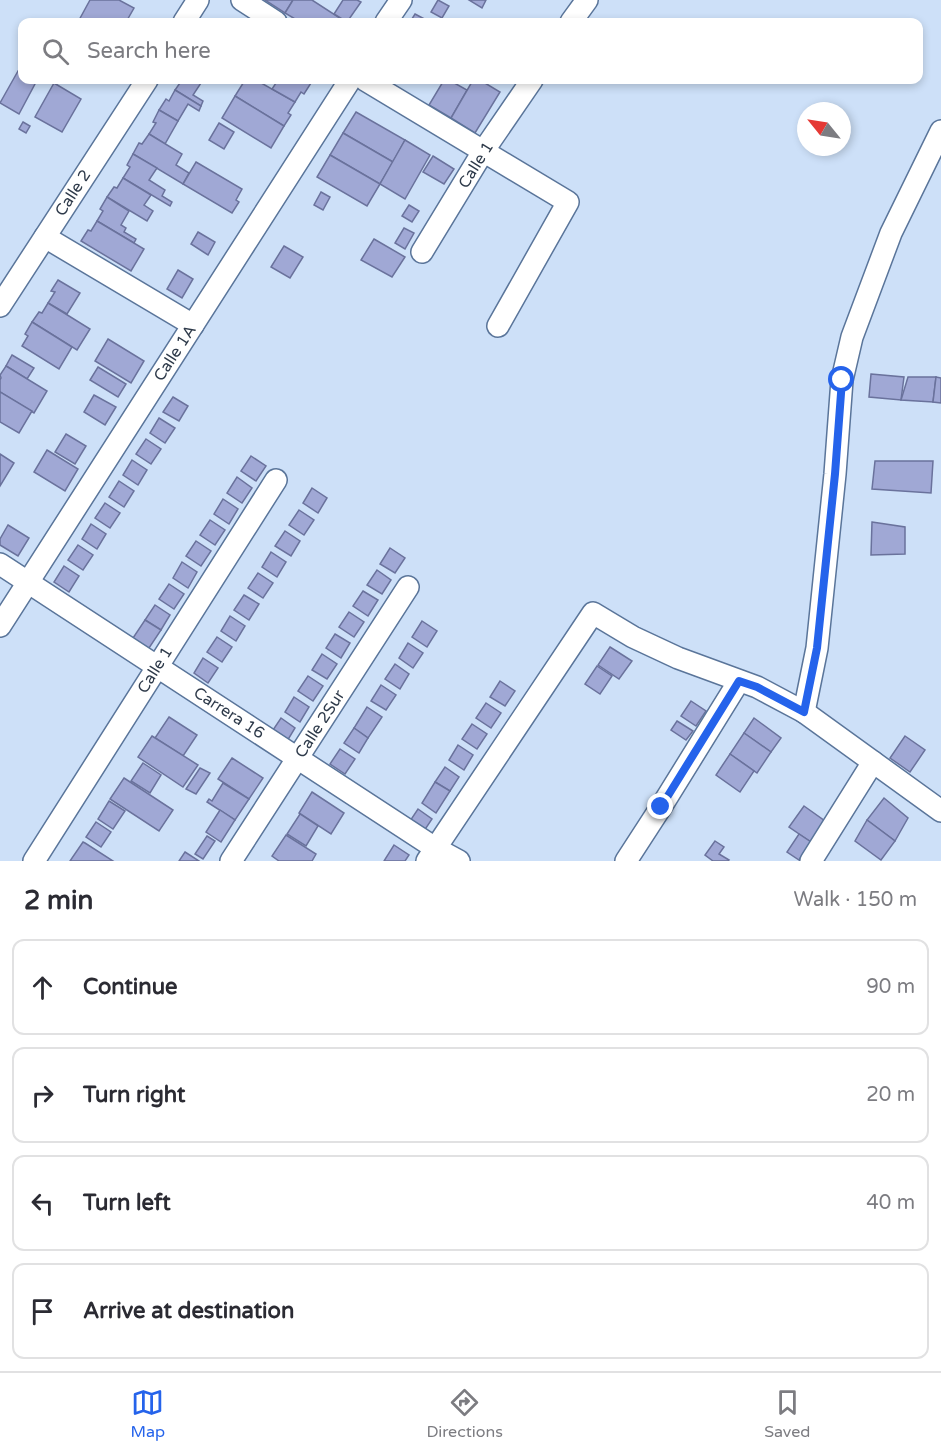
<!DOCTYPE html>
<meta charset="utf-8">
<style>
body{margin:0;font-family:"Varela Round",sans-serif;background:#f2f2f3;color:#2b2b33}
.compass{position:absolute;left:797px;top:102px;width:54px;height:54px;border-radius:50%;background:#fff;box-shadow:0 3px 9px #0003;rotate:300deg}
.stop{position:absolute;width:18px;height:18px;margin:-14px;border:4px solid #2563eb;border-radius:50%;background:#fff}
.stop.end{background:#2563eb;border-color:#fff;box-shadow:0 2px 6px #0008}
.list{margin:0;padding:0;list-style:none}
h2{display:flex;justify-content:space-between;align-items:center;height:78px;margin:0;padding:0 24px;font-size:26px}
h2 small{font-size:20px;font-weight:400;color:#7c7c81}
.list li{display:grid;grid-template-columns:39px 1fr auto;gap:18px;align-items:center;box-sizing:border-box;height:96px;margin:0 12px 12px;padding:0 12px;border:2px solid #e1e1e2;border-radius:12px}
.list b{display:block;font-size:22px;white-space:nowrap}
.list em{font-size:20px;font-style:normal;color:#7c7c81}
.icon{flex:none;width:33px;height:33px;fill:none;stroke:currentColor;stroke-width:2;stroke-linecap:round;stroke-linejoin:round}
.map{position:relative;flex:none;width:941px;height:861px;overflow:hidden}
.search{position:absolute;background:#fff;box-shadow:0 3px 9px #0003;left:18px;right:18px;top:18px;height:66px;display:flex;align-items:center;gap:15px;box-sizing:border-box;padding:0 21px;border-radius:12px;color:#7c7c81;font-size:22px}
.sheet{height:510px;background:#fff}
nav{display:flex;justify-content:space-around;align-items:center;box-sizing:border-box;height:84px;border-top:2px solid #e1e1e2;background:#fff;font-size:16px;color:#7c7c81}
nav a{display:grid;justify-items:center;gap:3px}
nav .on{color:#2563eb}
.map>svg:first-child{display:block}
.building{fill:#a0a8d5;stroke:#6a729c;stroke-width:1.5}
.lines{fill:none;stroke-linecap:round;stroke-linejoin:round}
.minor-casing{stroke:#5a759a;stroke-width:24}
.minor{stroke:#fff;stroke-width:21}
.route{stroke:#2563eb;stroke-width:8}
.labels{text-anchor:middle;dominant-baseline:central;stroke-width:4.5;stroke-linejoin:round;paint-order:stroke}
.street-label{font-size:16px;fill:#2f3b4b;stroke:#fff}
</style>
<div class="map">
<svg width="941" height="861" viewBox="0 0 941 861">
<rect width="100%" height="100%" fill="#cde0f8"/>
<g class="building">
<polygon points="90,0 119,0 134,8 126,22 78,22"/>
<polygon points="265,0 293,0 285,13"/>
<polygon points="293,0 312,0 346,22 300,22 285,13"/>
<polygon points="343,0 357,0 361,2 347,22 334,14"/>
<polygon points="438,0 449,6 442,18 431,12"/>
<polygon points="469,0 486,0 482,8"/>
<polygon points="415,14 430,22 410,22"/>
<polygon points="18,71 22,74 22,80 32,80 36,82 19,114 0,103"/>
<polygon points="182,80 203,80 193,95 203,101 201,106 175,90"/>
<polygon points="245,80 256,80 295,102 288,113 291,115 284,126 235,96"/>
<polygon points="278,80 305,80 311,83 304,94 301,92 295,102 272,89"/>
<polygon points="444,80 449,80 467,90 451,118 429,105"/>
<polygon points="473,80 480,80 500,92 475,133 451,118"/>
<polygon points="54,83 81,99 62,132 35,117"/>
<polygon points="175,90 201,106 199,111 188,104 178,121 159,110 166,99 169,101"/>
<polygon points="235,96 284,126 271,148 222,118"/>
<polygon points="159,110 178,121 165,144 149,134 156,123 153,122"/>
<polygon points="356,112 405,140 393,162 343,133"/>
<polygon points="23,122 30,126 26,133 19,129"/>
<polygon points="219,123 234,132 224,149 209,140"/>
<polygon points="343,133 393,162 380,184 330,155"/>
<polygon points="149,134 182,154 176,165 189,173 183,184 133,154 139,143 142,144"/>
<polygon points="405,140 430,155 405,199 380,184"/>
<polygon points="133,154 157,168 149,180 165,190 162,196 172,202 170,206 123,178 130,167 127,165"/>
<polygon points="330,155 380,184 367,206 317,177"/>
<polygon points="433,156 454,169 444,184 423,172"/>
<polygon points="196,162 242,189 236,200 239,202 232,213 183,184"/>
<polygon points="123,178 151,195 144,205 153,211 147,221 107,197 114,187 117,188"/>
<polygon points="321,192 330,197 323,210 314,205"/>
<polygon points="107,197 129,211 121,225 126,228 124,232 136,239 134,243 97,221 103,211 100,209"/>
<polygon points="409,205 419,211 412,222 402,216"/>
<polygon points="97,221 144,249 131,271 81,241 88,230 91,231"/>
<polygon points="404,228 414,233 405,249 395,243"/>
<polygon points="198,232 215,242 208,255 191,244"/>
<polygon points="374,239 405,257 392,277 361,260"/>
<polygon points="284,246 303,257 290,278 271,267"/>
<polygon points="178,270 193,279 182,298 167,289"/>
<polygon points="58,280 80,293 67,314 48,303 55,292 51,291"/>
<polygon points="48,303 90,329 77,350 32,322 39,312 42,313"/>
<polygon points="32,322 72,347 59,369 22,346 28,336 25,334"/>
<polygon points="108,339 144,361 131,383 95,361"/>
<polygon points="12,355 34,368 27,379 6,366"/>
<polygon points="6,366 47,391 34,413 0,392 0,380 1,378 0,375"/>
<polygon points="98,367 126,384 118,397 90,380"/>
<polygon points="871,374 904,377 901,400 869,397"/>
<polygon points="908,377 936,377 933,402 901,400"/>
<polygon points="936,377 941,378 941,403 933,402"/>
<polygon points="0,392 32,411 19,433 0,422"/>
<polygon points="94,395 116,407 105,425 84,412"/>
<polygon points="173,397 188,406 179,421 163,412"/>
<polygon points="159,418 175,428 165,443 150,433"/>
<polygon points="66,434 86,446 75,464 55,452"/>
<polygon points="146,439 161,449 151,464 136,454"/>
<polygon points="47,450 78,469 65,491 34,472"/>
<polygon points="0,454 14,463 0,486"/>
<polygon points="251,456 266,466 256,481 241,471"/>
<polygon points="132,460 147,470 138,485 123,475"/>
<polygon points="875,461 933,461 931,493 872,489"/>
<polygon points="237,477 252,488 242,503 227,493"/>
<polygon points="119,481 134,491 124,507 109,497"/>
<polygon points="312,488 327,498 318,513 303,503"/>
<polygon points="223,499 238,509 229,524 214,514"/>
<polygon points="105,503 120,513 110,528 95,518"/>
<polygon points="299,510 314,520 304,535 289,525"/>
<polygon points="210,520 225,530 215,545 200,535"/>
<polygon points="872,522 905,527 905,554 871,555"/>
<polygon points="91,524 106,534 97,549 82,539"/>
<polygon points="8,525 29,538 18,556 0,545 0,539"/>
<polygon points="285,531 300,541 291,556 275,546"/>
<polygon points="196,541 211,551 201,566 186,556"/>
<polygon points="78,545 93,555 83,570 68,560"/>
<polygon points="390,548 405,558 395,573 380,564"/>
<polygon points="271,552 286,562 277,577 262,567"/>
<polygon points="182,562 197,572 188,588 173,578"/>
<polygon points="64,566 79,576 69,592 54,582"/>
<polygon points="377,570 391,580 382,594 367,585"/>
<polygon points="258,573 273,583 263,598 248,588"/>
<polygon points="169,584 184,594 174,609 159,599"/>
<polygon points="363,591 378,600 368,616 353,606"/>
<polygon points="244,595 259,604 249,620 234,610"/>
<polygon points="155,605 170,615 161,630 145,620"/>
<polygon points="349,612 364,622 354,637 339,627"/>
<polygon points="230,616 245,626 236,641 221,631"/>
<polygon points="145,620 161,630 147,651 131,641"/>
<polygon points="422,621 437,631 427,647 412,637"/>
<polygon points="335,634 350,643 341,658 326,648"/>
<polygon points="217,637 232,647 222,662 207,652"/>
<polygon points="408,643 423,653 413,668 399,658"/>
<polygon points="610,647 632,661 619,679 598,665"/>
<polygon points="322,654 337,664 327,679 312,670"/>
<polygon points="203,658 218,668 208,683 194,673"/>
<polygon points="395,664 409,674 400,689 385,679"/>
<polygon points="597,666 612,676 600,694 585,684"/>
<polygon points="308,676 323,686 313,701 298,691"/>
<polygon points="500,681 515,691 505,706 490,697"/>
<polygon points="381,685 396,695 386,710 371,701"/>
<polygon points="294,697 309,707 300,722 285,712"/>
<polygon points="691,701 706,711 696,726 681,716"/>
<polygon points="486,703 501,713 491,728 476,718"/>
<polygon points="367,707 382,717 368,738 354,728"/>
<polygon points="169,717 197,735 183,756 155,738"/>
<polygon points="281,718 295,728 286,743 271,733"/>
<polygon points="754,718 781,738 771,752 744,733"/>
<polygon points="677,721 693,731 686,740 671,730"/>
<polygon points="472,724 487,734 477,749 462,739"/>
<polygon points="354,728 368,738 359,753 344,743"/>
<polygon points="744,733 771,752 757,773 730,754"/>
<polygon points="152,736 198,765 183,787 138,757"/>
<polygon points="905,736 925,750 910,772 890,758"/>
<polygon points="458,745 473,755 464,770 449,760"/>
<polygon points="340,749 355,759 345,774 330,764"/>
<polygon points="730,754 754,771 740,792 716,775"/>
<polygon points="232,758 263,778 249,799 218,779"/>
<polygon points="143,763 161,775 150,793 131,781"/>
<polygon points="445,767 459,777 450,791 435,782"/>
<polygon points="200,768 210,773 196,794 186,789"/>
<polygon points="124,778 173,810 159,831 110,799"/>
<polygon points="435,782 450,791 436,813 422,803"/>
<polygon points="223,783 249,799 235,820 207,802 209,799 212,801"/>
<polygon points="312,792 344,813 331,834 299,813"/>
<polygon points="884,798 908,818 895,841 867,820"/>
<polygon points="109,801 125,811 113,829 98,819"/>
<polygon points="804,806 825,821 811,842 789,827"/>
<polygon points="418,809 432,819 422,834 408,824"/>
<polygon points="220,810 235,820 221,842 206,832"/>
<polygon points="300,814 318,826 306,846 287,834"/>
<polygon points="867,820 895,841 881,860 855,841"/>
<polygon points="96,822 111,832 101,847 86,837"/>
<polygon points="799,834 811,842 799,860 787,852"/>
<polygon points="286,835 316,854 312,861 279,861 272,856"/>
<polygon points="207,836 215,841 203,859 195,854"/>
<polygon points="715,841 724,847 719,854 729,860 728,861 713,861 705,855"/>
<polygon points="83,842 85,843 113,861 70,861"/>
<polygon points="394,845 409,855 405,861 384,861"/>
<polygon points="185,852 199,861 179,861"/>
</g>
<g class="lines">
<g class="minor-casing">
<g id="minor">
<polyline points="242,0 276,22"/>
<polyline points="184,22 198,0"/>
<polyline points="386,22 401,0"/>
<polyline points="571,22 587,0"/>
<polyline points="365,80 568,202 498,326"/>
<polyline points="45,237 193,325"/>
<polyline points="422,252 484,150 532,80"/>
<polyline points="0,306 147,80"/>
<polyline points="0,564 435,848 459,861"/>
<polyline points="0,626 350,80"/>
<polyline points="804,712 817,648 835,474 842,380 852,337 891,233 941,131"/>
<polyline points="34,861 276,480"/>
<polyline points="231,861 408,587"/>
<polyline points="427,861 593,613 633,637 678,658 757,687 804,712 941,811"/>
<polyline points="626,861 661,807 739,681"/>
<polyline points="811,861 873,762"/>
</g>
</g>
<use href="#minor" class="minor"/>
</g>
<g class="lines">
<polyline class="route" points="661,807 739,681 757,687 804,712 817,648 835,474 842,380"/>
</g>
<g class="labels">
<g class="street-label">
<text transform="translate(476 165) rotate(-58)">Calle 1</text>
<text transform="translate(73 193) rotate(-57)">Calle 2</text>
<text transform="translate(175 353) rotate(-57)">Calle 1A</text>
<text transform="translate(155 670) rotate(-58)">Calle 1</text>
<text transform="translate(229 713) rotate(33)">Carrera 16</text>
<text transform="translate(320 724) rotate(-57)">Calle 2Sur</text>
</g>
</g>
</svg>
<svg class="compass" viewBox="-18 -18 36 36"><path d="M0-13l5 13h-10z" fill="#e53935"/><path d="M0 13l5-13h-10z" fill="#7c7c81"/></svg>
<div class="stop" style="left:842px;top:380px"></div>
<div class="stop end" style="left:661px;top:807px"></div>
<div class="search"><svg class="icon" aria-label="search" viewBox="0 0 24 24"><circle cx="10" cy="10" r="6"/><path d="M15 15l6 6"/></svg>Search here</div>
</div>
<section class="sheet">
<h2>2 min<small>Walk · 150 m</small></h2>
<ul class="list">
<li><svg class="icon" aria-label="ahead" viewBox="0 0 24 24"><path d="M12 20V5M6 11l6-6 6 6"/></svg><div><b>Continue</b></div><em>90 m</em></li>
<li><svg class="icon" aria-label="right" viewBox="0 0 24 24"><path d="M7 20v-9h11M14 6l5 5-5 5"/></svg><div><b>Turn right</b></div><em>20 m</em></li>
<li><svg class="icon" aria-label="left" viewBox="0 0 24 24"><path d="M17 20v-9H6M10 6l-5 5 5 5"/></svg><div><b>Turn left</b></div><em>40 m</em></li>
<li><svg class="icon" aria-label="arrive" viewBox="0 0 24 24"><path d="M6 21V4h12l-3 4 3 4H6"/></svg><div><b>Arrive at destination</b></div></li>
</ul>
</section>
<nav>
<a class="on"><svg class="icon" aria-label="map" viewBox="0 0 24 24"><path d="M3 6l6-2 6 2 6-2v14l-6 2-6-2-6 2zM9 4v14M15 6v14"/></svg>Map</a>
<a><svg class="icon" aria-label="directions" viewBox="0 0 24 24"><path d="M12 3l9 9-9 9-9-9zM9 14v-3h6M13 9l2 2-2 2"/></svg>Directions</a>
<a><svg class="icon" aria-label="saved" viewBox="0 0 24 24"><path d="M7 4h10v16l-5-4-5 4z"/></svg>Saved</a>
</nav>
